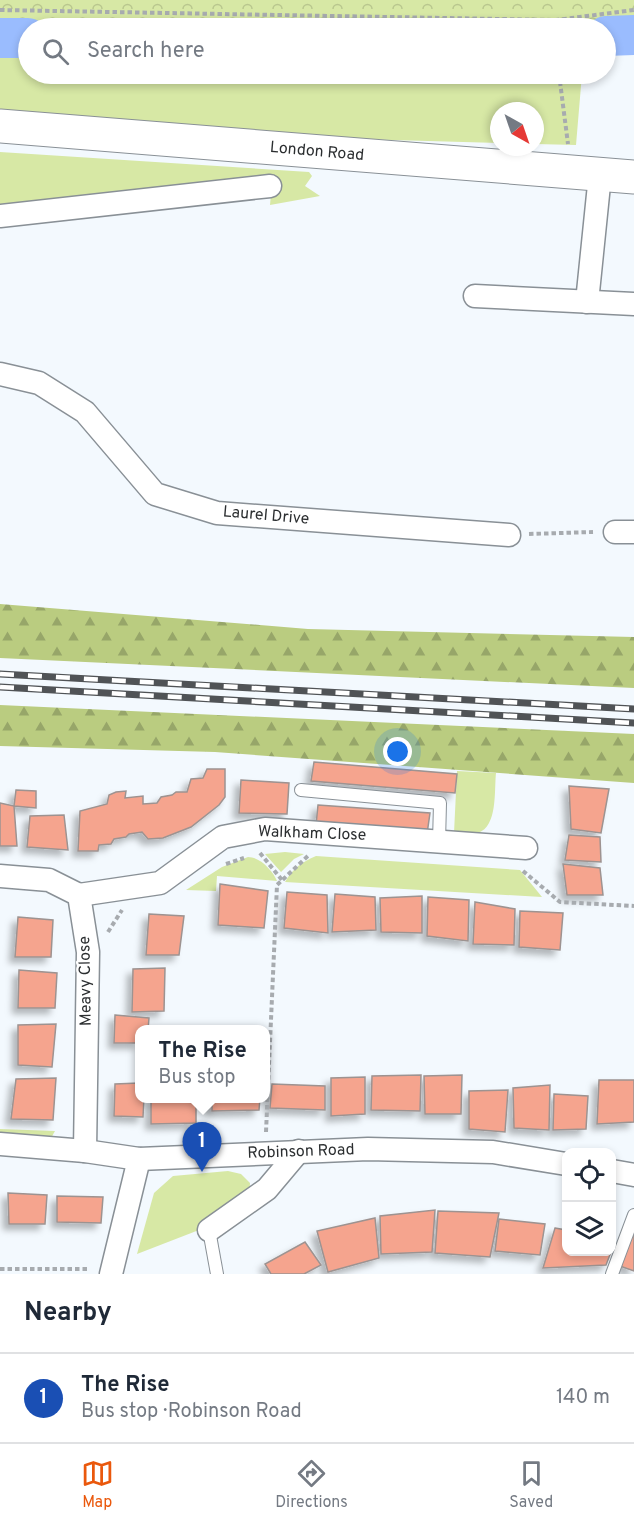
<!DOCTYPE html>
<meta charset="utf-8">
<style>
body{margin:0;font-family:Overpass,sans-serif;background:#f6f6f7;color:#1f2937}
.controls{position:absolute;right:18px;bottom:18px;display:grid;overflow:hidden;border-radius:12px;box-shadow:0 3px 9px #0003}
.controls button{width:54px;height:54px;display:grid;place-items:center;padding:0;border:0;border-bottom:2px solid #e0e1e3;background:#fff;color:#1f2937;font:30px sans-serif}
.compass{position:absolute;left:490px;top:102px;width:54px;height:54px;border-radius:50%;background:#fff;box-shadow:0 3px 9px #0003;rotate:140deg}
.you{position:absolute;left:398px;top:752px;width:21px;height:21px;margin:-15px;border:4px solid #fff;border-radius:50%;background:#1a73e8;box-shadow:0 0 0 9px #1a73e833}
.badge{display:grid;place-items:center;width:39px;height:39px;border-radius:50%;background:#ea580c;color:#fff;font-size:20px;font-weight:700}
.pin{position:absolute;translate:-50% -50px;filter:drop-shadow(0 2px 3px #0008)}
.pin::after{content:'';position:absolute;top:32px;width:21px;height:18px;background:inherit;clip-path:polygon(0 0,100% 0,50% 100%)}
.popup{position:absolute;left:135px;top:1025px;width:135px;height:78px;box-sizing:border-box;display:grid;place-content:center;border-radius:12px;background:#fff;filter:drop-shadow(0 2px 4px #0005);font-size:20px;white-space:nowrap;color:#747a83}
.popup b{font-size:22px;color:#1f2937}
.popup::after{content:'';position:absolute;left:50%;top:100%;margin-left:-12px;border:12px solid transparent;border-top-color:#fff}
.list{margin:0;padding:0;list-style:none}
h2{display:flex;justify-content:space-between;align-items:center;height:78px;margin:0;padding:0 24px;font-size:26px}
h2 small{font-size:20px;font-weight:400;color:#747a83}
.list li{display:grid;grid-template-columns:39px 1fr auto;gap:18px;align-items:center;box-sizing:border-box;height:90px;padding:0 24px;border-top:2px solid #e0e1e3}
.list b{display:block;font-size:22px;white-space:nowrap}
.list p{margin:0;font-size:20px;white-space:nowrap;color:#747a83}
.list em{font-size:20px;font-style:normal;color:#747a83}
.icon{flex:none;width:33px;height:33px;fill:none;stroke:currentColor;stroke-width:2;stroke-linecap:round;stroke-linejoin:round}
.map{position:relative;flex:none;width:634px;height:1274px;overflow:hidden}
.search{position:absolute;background:#fff;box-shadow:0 3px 9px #0003;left:18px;right:18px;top:18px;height:66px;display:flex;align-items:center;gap:15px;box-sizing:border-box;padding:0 21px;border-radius:33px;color:#747a83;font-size:22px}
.sheet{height:168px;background:#fff}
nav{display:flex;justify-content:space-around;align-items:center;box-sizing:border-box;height:84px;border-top:2px solid #e0e1e3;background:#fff;font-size:16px;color:#747a83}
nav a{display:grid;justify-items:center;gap:3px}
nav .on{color:#ea580c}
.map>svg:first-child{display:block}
.grass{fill:#d7e8a5}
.forest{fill:url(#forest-firs)}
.park{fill:url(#park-crowns)}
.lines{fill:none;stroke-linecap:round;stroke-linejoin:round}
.river{stroke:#9abcfe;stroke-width:40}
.building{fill:#f5a48e;stroke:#9d9391;stroke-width:1.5;filter:url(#shadow)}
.service-casing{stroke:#899096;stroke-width:14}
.minor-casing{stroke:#899096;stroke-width:25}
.primary-casing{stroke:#899096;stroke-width:35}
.path{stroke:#a7abaf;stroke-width:4;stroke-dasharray:4.5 3;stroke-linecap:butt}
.service{stroke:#fff;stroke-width:12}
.minor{stroke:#fff;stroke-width:22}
.primary{stroke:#fff;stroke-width:33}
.rail-casing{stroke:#505356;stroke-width:7}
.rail{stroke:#fff;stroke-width:4.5;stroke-dasharray:14;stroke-linecap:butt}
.labels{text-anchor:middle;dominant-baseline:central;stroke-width:4.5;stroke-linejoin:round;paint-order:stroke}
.street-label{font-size:16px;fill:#2b2e30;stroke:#fff}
</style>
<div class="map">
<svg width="634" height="1274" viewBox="0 0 634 1274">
<defs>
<pattern id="forest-firs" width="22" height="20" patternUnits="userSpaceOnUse" patternTransform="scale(1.5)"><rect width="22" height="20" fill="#bacc80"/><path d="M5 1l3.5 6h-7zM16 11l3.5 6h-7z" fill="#97a669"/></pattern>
<pattern id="park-crowns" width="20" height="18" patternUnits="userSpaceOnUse" patternTransform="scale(1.5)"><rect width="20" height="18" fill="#d7e8a5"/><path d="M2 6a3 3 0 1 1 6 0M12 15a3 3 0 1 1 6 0" fill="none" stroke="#b9c78e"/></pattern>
<filter id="shadow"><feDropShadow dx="-5.5" dy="5.5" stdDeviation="3" flood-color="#0004"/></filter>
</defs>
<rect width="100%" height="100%" fill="#f3f9fe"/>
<g class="grass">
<polygon points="0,54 28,54 28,74 582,74 576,145 535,144 535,111 499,111 499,143 356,139 0,115"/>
<polygon points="0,152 309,172 312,176 305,186 320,196 270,205 272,183 0,214"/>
<path d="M457,771L496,773C494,791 498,826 478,833C472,836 461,833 454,833Z"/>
<polygon points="285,852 304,854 294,859 281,872 265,854"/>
<path d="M316,856L520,870L542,897L285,882C293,868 302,862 316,856Z"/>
<path d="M248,857C260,857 273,871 277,881L217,876L216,891L186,890L222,867Z"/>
<polygon points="0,1129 55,1131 50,1140 0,1136"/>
<polygon points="228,1171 241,1174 250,1183 249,1196 199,1230 137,1254 154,1193 173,1176"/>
</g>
<g class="forest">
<polygon points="0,604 308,629 634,637 634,688 0,658"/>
<polygon points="0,705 634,734 634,783 215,752 0,746"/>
</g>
<polygon class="park" points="0,0 634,0 634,20 0,30"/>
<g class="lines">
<g class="river">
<polyline points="606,36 634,35"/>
<polyline points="0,38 28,38"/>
</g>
</g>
<g class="building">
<polygon points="314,762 457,774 455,793 311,781"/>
<polygon points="207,769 225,769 225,797 219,805 191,827 163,838 148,839 142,832 129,834 126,837 114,839 111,844 99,845 98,851 78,851 80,811 107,804 109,795 116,792 126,791 125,798 143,796 143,804 157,803 161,797 172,795 176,792 187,792 191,779 203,778"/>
<polygon points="241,780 289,783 287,814 239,813"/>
<polygon points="569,786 609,789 601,833 571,829"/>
<polygon points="16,790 36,791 36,808 14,806"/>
<polygon points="0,803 14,806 17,846 0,846"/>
<polygon points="318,805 430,813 427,834 316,825"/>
<polygon points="64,815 68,850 27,847 30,816"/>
<polygon points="569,835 600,837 601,862 565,860"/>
<polygon points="563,864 600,868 603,895 567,895"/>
<polygon points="220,884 268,891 264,928 218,925"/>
<polygon points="287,892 327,895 328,933 284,928"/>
<polygon points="335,894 375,897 376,930 332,932"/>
<polygon points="422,896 422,933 381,932 380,898"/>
<polygon points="428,897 469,900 468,941 427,936"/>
<polygon points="475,902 515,909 514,945 473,944"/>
<polygon points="520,911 563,913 560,950 519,947"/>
<polygon points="149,914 184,916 179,955 146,955"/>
<polygon points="18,917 53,920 51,957 15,957"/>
<polygon points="165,968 164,1011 132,1012 133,969"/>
<polygon points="19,970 57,973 55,1008 18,1008"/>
<polygon points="115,1015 149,1018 148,1030 139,1030 139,1043 114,1043"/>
<polygon points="56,1024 52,1067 18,1065 18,1025"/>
<polygon points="421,1075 420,1111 371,1110 372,1076"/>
<polygon points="462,1075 461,1114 425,1114 424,1076"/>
<polygon points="365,1077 365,1114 331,1116 331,1078"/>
<polygon points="56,1078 53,1120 11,1119 16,1079"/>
<polygon points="599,1080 634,1080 634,1122 597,1124"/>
<polygon points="139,1083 139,1098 144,1098 143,1117 114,1116 115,1084"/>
<polygon points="272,1084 325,1086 325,1110 270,1108"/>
<polygon points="550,1085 549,1130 514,1128 513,1088"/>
<polygon points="508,1090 505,1132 469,1129 469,1091"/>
<polygon points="554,1094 588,1096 586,1129 553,1130"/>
<polygon points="151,1098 196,1098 196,1123 151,1124"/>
<polygon points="212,1098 260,1098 259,1110 212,1111"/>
<polygon points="8,1193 47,1195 45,1224 9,1224"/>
<polygon points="57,1196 103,1197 101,1223 57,1222"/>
<polygon points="435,1210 432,1252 381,1254 380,1216"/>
<polygon points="438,1211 499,1213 490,1257 435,1253"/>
<polygon points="375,1218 379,1258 328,1272 317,1231"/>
<polygon points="499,1219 545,1224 540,1255 495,1251"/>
<polygon points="555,1228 566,1230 566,1252 611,1252 606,1265 543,1268"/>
<polygon points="630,1235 634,1236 634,1271 617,1265"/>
<polygon points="305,1242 321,1265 304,1274 271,1274 265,1264"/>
</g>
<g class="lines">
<g class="service-casing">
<g id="service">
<polyline points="301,790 440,803 439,842"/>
<polyline points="209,1230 217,1274"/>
<polyline points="612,1274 634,1215"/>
</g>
</g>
<g class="minor-casing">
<g id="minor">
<polyline points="0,216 270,186"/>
<polyline points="475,296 634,304"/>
<polyline points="587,302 600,175"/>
<polyline points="0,374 39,383 85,412 155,494 217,513 509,535"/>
<polyline points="615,532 634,532"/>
<polyline points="0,876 49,880 79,895 88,952 85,1151"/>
<polyline points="79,895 160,883 223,837 265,829 526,848"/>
<polyline points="0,1144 85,1151 139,1159 368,1149 493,1152 566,1164"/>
<polyline points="612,1171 634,1175"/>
<polyline points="209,1230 267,1189 299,1151"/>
<polyline points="111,1274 139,1159"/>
</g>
</g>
<g class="primary-casing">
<polyline id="primary" points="0,126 634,177"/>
</g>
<g class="path">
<polyline points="0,10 556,20 634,10"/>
<polyline points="556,20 556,28"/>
<polyline points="559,74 568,144"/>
<polyline points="529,534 593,532"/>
<polyline points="260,853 282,880"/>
<polyline points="226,864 244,858"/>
<polyline points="523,871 560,902 634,906"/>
<polyline points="108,932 122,910"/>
<polyline points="266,1132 277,885 310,854"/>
<polyline points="0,1269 90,1269"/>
</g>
<use href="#service" class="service"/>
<use href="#minor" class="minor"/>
<use href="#primary" class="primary"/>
<g class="rail-casing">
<g id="rail">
<polyline points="0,674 634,709"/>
<polyline points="0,687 634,723"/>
</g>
</g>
<use href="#rail" class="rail"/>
</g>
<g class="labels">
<g class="street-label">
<text transform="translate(317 152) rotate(5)">London Road</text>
<text transform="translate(266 516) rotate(5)">Laurel Drive</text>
<text transform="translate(312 834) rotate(2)">Walkham Close</text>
<text transform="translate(86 981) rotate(-91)">Meavy Close</text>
<text transform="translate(301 1152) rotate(-2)">Robinson Road</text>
</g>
</g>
</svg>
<div class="controls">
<button><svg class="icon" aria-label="locate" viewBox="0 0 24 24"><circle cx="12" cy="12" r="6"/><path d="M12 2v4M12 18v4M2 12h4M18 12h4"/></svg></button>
<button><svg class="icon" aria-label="layers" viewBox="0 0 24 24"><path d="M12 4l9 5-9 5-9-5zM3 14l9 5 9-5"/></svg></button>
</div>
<svg class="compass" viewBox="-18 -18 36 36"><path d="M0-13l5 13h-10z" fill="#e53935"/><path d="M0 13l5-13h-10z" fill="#747a83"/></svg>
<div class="you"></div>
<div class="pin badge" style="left:202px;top:1172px;background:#1a4fb4">1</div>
<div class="popup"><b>The Rise</b>Bus stop</div>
<div class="search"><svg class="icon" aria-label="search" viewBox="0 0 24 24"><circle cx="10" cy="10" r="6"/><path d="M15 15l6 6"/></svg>Search here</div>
</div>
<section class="sheet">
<h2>Nearby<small></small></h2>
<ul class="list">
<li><span class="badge" style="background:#1a4fb4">1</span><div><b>The Rise</b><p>Bus stop · Robinson Road</p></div><em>140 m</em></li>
</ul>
</section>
<nav>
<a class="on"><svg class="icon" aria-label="map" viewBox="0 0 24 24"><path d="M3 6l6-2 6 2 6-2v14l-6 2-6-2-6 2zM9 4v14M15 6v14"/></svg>Map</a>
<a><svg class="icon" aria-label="directions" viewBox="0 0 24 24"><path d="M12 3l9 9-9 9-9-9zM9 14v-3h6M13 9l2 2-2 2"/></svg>Directions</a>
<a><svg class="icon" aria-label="saved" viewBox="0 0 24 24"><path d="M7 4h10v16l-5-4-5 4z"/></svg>Saved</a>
</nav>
